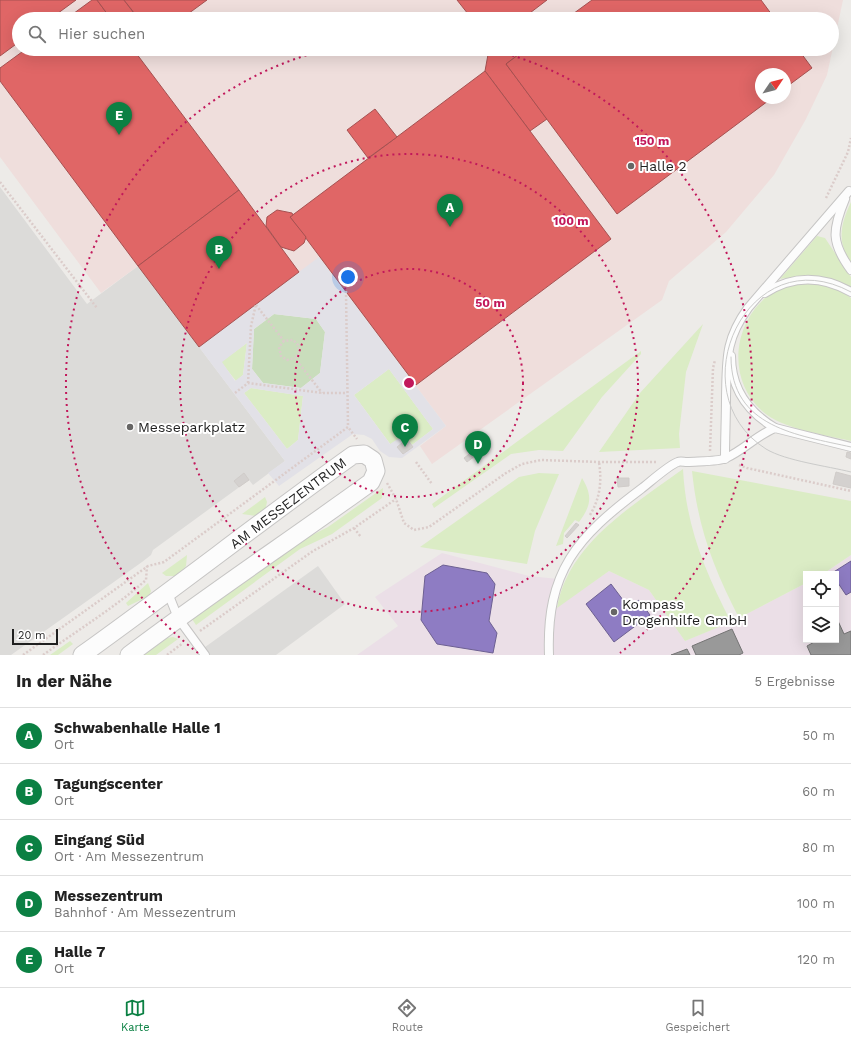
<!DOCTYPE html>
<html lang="de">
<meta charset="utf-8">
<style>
body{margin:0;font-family:"Work Sans",sans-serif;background:#f2f2f2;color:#222}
.controls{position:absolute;right:12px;bottom:12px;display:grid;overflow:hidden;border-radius:0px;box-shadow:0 4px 16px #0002}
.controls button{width:36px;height:36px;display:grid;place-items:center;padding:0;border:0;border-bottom:1px solid #e0e0e0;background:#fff;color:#222;font:20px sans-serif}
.compass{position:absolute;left:755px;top:68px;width:36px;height:36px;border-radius:50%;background:#fff;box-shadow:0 4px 16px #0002;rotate:55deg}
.scale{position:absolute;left:12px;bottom:10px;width:46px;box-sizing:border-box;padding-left:4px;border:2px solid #1f1f1f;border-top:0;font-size:11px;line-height:14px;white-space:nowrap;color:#1f1f1f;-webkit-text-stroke:3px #fff;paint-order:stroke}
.you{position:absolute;left:348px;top:277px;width:14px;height:14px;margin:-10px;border:3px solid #fff;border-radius:50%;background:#1a73e8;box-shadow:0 0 0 6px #1a73e833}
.badge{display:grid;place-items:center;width:26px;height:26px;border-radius:50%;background:#0b8043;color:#fff;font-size:13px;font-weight:700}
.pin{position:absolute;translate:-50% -33px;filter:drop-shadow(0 1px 2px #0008)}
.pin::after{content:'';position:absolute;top:21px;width:14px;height:12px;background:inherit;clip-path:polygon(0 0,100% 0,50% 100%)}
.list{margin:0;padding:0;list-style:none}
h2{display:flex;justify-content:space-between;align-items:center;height:52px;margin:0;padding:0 16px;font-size:17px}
h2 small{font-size:13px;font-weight:400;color:#767676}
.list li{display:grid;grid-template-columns:26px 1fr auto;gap:12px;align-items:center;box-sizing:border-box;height:56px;padding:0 16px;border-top:1px solid #e0e0e0}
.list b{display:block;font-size:15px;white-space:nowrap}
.list p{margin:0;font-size:13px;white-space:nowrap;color:#767676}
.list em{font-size:13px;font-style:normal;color:#767676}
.icon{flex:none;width:22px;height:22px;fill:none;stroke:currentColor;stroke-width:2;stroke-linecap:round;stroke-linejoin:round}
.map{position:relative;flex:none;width:851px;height:655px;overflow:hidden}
.search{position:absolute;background:#fff;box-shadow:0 4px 16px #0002;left:12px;right:12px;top:12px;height:44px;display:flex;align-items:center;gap:10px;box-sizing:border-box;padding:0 14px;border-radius:22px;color:#767676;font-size:15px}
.sheet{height:332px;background:#fff}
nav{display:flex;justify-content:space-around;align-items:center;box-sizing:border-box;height:56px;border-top:1px solid #e0e0e0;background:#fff;font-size:11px;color:#767676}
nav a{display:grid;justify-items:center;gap:2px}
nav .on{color:#0b8043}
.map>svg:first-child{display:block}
.residential{fill:#dcdbd9}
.commercial{fill:#efdedc;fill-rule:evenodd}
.industrial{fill:#ebdfe7}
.grass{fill:#dbecc5}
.forest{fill:#c9ddbc}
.plaza{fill:#e2e1e7;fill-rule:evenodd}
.shops{fill:#e06666;stroke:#a65151}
.offices{fill:#8e7cc3;stroke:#6d6092}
.industry{fill:#999;stroke:#747474}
.building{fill:#d4d1cf;stroke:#d0ccc9}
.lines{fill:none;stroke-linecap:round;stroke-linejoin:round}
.service-casing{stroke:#c6c5c4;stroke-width:10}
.minor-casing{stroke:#c6c5c4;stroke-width:19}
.path{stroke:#dbccca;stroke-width:2.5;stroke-dasharray:2 2;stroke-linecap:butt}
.service{stroke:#fcfcfc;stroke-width:8}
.minor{stroke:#fcfcfc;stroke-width:17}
.tram{stroke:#cbcbca;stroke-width:1}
.ring{fill:none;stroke:#c2185b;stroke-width:2;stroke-dasharray:2 4}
.poi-dot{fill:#676665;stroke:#fff;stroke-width:1.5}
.labels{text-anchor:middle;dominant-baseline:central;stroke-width:4;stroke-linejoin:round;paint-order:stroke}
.poi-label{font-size:14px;fill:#1f1f1f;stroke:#fff;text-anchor:start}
.street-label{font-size:14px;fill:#1f1f1f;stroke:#fff}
.centre{fill:#c2185b;stroke:#fff;stroke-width:2}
.ring-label{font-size:12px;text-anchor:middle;font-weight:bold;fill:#c2185b;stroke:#fff;stroke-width:4;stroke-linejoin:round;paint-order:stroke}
</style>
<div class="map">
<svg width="851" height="655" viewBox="0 0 851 655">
<rect width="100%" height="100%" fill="#edebe8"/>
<g class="residential">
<polygon points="0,187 87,304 138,266 285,461 253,485 249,480 153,550 151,555 142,562 11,655 0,655"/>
<polygon points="318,566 345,604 276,655 205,655 201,650"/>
</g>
<path class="commercial" d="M0,0H843L827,75L806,119L774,175L726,232L669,281L662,300L432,464L420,446L446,426L319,258L256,304L138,266L101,293L0,157ZM19,19H832V49H19ZM761,74H785V98H761Z"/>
<polygon class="industrial" points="442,553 529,576 558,579 550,612 609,571 649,590 685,641 735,620 806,583 806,640 836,640 836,574 823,574 851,555 851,655 357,655 398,626 375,597"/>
<g class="grass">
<path d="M851,202V262C836,242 841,223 851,202Z"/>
<path d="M817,236L825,238L851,277V287C822,275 811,275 780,279Z"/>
<path d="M815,282L841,290L851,298V441C825,435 782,429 762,411C724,377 734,315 776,290C787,284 803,283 815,282Z"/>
<polygon points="703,324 686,372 679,434 680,448 599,452 640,393"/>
<polygon points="247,343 243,375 236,381 221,362"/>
<polygon points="641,351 641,354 602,397 563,451 539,450 511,454 434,508 432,504"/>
<polygon points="389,369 433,429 412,445 391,445 354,395"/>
<polygon points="251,388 303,396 298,440 287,449 244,393"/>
<path d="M683,469C686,527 705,571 731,622L685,641L649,590L609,571L557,608C568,543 634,505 683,469Z"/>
<path d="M692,471L851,501V555L823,574H806V583L739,618C713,567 698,528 692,471Z"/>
<polygon points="539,473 559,474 535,531 527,564 420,547 519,477"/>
<path d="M582,478C593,496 591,506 579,522L575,520L564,533L563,544L556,546Z"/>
<polygon points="383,488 382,498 332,534 300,549 196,625 192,619 296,543 328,527"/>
<polygon points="265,497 267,502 265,511 256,516 242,514"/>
<polygon points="187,555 186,566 178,576 166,576 162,573"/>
<polygon points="148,583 151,591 149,596 128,606 126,603"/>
<polygon points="173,637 178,639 156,655 144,655 167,638"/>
<polygon points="70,641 73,644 58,655 50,655"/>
</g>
<polygon class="forest" points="274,314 316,319 325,332 320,373 301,388 263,383 252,369 254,329"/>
<path class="plaza" d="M319,257L446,426L402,458L389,457L380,451L372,439L364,435L353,434L279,486L268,473L285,461L199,347ZM274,314L316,319L325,332L320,373L301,388L263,383L252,369L254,329ZM247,343L243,375L235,381L222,362ZM389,369L433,429L412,445L407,438L401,437L390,444L354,395ZM251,388L303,396L298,440L287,449L244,393Z"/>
<g class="shops">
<polygon points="0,0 76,0 50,19 19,19 19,42 0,56"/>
<polygon points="92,0 97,0 111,19 66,19"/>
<polygon points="97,0 124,0 133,12 123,19 111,19"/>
<polygon points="124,0 207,0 181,19 139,19"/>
<polygon points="457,0 547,0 522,19 472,19"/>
<polygon points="592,0 761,0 775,19 566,19"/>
<polygon points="26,49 133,49 239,190 138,266 0,81 0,68"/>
<polygon points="489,49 526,49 506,64 547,119 530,131 485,71"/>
<polygon points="526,49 798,49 812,68 785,88 785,74 761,74 761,98 772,98 617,214 506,64"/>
<polygon points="485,71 611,239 416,385 290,217"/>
<polygon points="375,109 397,137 368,158 347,130"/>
<polygon points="239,190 299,272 199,347 138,266"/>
<polygon points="277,210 292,213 293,215 290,217 306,237 304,243 294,251 281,247 266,226 267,217"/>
</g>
<g class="offices">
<polygon points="851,561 851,592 846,595 836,580 836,574 832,573"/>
<polygon points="443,565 487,573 495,584 489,621 497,633 493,653 437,644 421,620 425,576"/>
<polygon points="611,584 629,608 639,600 650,615 614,642 586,604"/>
</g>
<g class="industry">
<polygon points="838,621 844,634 851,631 851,655 811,655 807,646 818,640 836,640 836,622"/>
<polygon points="732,629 743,653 739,655 696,655 692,646"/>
<polygon points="687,649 690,655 671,655"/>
</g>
<g class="building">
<polygon points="407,439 413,447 403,454 397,447"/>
<polygon points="476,449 479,453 467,462 464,458"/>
<polygon points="847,452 851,453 851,459 846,457"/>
<polygon points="836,472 851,476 851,488 833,484"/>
<polygon points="244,473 249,480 239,487 234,481"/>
<polygon points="617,478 629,478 629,486 618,487"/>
<polygon points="576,523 579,525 567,538 565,536"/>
</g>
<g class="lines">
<g class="service-casing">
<g id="service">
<path d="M845,199C832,230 831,243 851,270"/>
<path d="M765,293C793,275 823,276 851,292"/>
<path d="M731,356C731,388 748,412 775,428"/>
<path d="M725,459C725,438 726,417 726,397C727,359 725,340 748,308L849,191"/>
<polyline points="168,593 178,618 205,655"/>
<path d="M549,655C546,571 577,537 641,489C649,483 670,464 678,462C680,461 684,462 687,462C696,461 719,462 726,458C744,450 757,435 775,428L851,447"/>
</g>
</g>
<g class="minor-casing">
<path id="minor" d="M82,655C173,590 262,520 353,455L364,454L373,460L376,471L371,482C291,540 208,595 129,655"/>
</g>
<g class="path">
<polyline points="0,182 97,308"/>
<polyline points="826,198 848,152 851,138"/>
<polyline points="346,291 348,427"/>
<polyline points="256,305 284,341 293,340 298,345 299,352 295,358"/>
<polyline points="284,341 279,347 281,356 287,360 295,358 322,393"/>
<polyline points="248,383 251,326 256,304"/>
<polyline points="235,393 248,383 322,393 347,393"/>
<polyline points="710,451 713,368 715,360"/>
<polyline points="416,462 432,484"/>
<polyline points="739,465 747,468 851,491"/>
<polyline points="387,483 396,499 404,523 414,530 429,527 506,473 522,464 541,460 599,462 657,462"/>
<path d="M590,515C600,498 602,482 599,462"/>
<polyline points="354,528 361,537"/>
<polyline points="200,631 313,551 354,528 396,499"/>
<polyline points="23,655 148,566 164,562 348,427 357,439"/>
<path d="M43,655C78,630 114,608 146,580L147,566"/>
<polyline points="167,655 183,643"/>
</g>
<use href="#service" class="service"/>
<use href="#minor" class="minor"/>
<g class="tram">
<path d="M851,292C748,236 676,392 766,449C786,461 827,466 851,472"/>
<path d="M731,357C731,428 798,435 851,447"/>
</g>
</g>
<g class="ring">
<circle cx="409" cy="383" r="114"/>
<circle cx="409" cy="383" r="229"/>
<path d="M198 653A343 343 0 0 1 329 49M489 49A343 343 0 0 1 620 653"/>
</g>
<g class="poi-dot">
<circle cx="631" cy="166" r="4"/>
<circle cx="130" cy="427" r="4"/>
<circle cx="614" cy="612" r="4"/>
</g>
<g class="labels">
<g class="poi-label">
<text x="639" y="166">Halle 2</text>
<text x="138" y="427">Messeparkplatz</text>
<text x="622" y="604">Kompass<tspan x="622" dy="16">Drogenhilfe GmbH</tspan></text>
</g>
<g class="street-label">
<text transform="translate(288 503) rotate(-37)">AM MESSEZENTRUM</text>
</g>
</g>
<circle cx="409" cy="383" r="6" class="centre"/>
<g class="ring-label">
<text x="652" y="145">150 m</text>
<text x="571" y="225">100 m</text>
<text x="490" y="307">50 m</text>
</g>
</svg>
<div class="controls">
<button><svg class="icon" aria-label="locate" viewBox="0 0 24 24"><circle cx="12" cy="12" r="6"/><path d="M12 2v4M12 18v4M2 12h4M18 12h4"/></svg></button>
<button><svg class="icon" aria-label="layers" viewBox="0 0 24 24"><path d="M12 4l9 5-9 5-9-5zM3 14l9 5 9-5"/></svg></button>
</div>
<svg class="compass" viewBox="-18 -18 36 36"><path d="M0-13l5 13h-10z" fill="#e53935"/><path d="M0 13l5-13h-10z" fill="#767676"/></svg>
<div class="scale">20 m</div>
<div class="you"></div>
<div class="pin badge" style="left:450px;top:227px">A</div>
<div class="pin badge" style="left:219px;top:269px">B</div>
<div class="pin badge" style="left:405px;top:447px">C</div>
<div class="pin badge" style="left:478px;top:464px">D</div>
<div class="pin badge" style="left:119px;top:135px">E</div>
<div class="search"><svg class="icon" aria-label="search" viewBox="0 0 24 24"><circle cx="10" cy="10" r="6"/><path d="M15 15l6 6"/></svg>Hier suchen</div>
</div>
<section class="sheet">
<h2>In der Nähe<small>5 Ergebnisse</small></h2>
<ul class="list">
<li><span class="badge">A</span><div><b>Schwabenhalle Halle 1</b><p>Ort</p></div><em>50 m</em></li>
<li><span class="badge">B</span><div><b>Tagungscenter</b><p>Ort</p></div><em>60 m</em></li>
<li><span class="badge">C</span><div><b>Eingang Süd</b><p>Ort · Am Messezentrum</p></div><em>80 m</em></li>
<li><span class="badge">D</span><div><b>Messezentrum</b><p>Bahnhof · Am Messezentrum</p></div><em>100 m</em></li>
<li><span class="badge">E</span><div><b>Halle 7</b><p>Ort</p></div><em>120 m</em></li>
</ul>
</section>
<nav>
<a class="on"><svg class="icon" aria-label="map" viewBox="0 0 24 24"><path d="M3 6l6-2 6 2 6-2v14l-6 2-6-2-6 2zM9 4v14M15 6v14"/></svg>Karte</a>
<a><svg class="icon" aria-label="directions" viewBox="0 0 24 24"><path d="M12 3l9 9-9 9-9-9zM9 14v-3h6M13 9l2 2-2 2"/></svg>Route</a>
<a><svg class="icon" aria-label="saved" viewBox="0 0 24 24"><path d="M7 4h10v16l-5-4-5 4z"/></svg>Gespeichert</a>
</nav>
